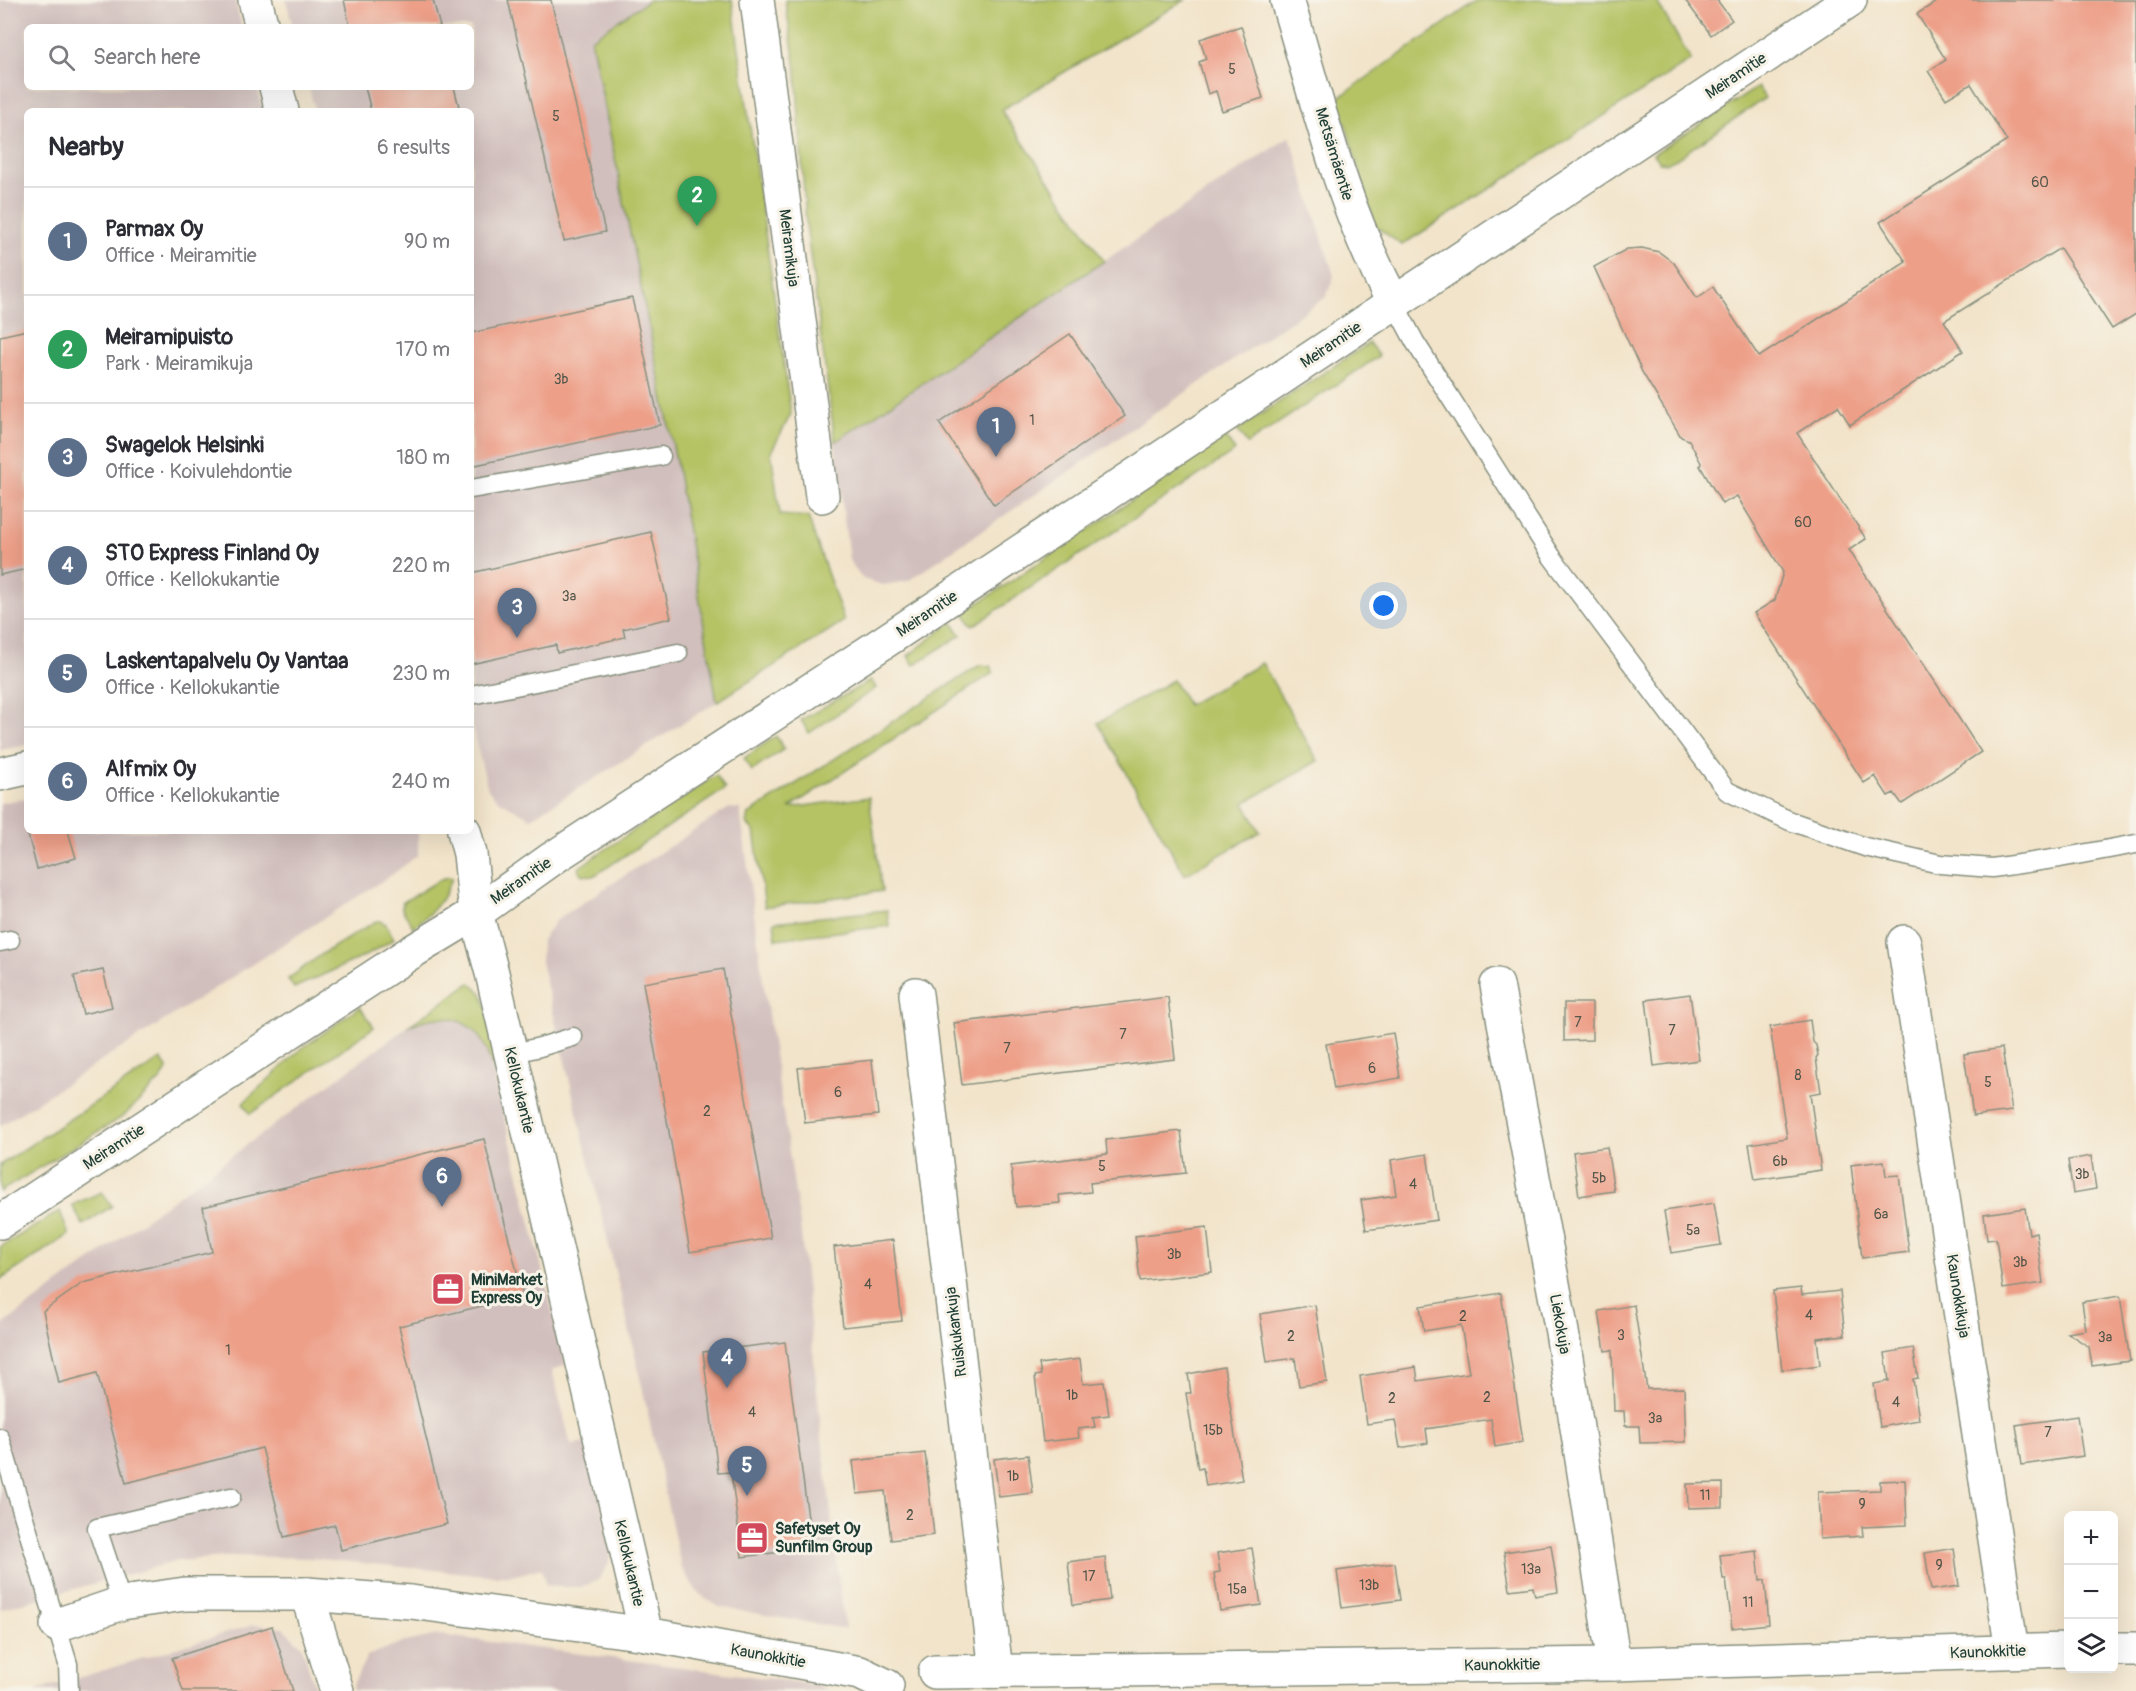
<!DOCTYPE html>
<meta charset="utf-8">
<style>
body{margin:0;font-family:Pangolin,sans-serif;background:#f7f7f7;color:#2b2b33}
.controls{position:absolute;right:18px;bottom:18px;display:grid;overflow:hidden;border-radius:9px;box-shadow:0 6px 24px #0002}
.controls button{width:54px;height:54px;display:grid;place-items:center;padding:0;border:0;border-bottom:2px solid #e1e1e2;background:#fff;color:#2b2b33;font:30px sans-serif}
.you{position:absolute;left:1384px;top:606px;width:21px;height:21px;margin:-15px;border:4px solid #fff;border-radius:50%;background:#1a73e8;box-shadow:0 0 0 9px #1a73e833}
.badge{display:grid;place-items:center;width:39px;height:39px;border-radius:50%;background:#b45309;color:#fff;font-size:20px;font-weight:700}
.pin{position:absolute;translate:-50% -50px;filter:drop-shadow(0 2px 3px #0008)}
.pin::after{content:'';position:absolute;top:32px;width:21px;height:18px;background:inherit;clip-path:polygon(0 0,100% 0,50% 100%)}
.list{margin:0;padding:0;list-style:none}
h2{display:flex;justify-content:space-between;align-items:center;height:78px;margin:0;padding:0 24px;font-size:26px}
h2 small{font-size:20px;font-weight:400;color:#7c7c81}
.list li{display:grid;grid-template-columns:39px 1fr auto;gap:18px;align-items:center;box-sizing:border-box;height:108px;padding:0 24px;border-top:2px solid #e1e1e2}
.list b{display:block;font-size:22px;white-space:nowrap}
.list p{margin:0;font-size:20px;white-space:nowrap;color:#7c7c81}
.list em{font-size:20px;font-style:normal;color:#7c7c81}
.icon{flex:none;width:33px;height:33px;fill:none;stroke:currentColor;stroke-width:2;stroke-linecap:round;stroke-linejoin:round}
.map{position:relative;flex:none;width:2136px;height:1691px;overflow:hidden}
.search{position:absolute;background:#fff;box-shadow:0 6px 24px #0002;left:24px;top:24px;width:450px;height:66px;display:flex;align-items:center;gap:15px;box-sizing:border-box;padding:0 21px;border-radius:9px;color:#7c7c81;font-size:22px}
.panel{position:absolute;background:#fff;box-shadow:0 6px 24px #0002;left:24px;top:108px;width:450px;height:726px;border-radius:9px}
.map>svg:first-child{display:block}
.industrial{fill:#d1bfbd}
.green{fill:#b5c365;stroke:#6a804c;stroke-width:1.5}
.building{fill:#ed9f88}
.lines{fill:none;stroke-linecap:round;stroke-linejoin:round}
.lane-casing{stroke:#88907f;stroke-width:21}
.street-casing{stroke:#88907f;stroke-width:36}
.secondary-casing{stroke:#88907f;stroke-width:36}
.lane{stroke:#fff;stroke-width:18}
.street{stroke:#fff;stroke-width:33}
.secondary{stroke:#fff;stroke-width:33}
.labels{text-anchor:middle;dominant-baseline:central;stroke-width:6;stroke-linejoin:round;paint-order:stroke}
.number-label{font-size:14px;fill:#525649}
.street-label{font-size:16px;fill:#1f3d34;stroke:#f7f3e8}
.poi-label{font-size:16px;font-weight:bold;fill:#1f3d34;stroke:#f7f3e8;text-anchor:start}
</style>
<div class="map">
<svg width="2136" height="1691" viewBox="0 0 2136 1691">
<rect width="100%" height="100%" fill="#f7f3e8"/>
<filter id="ink" filterUnits="userSpaceOnUse"><feTurbulence type="fractalNoise" baseFrequency=".0167" numOctaves="2"/><feDisplacementMap in="SourceGraphic" scale="12" xChannelSelector="R" yChannelSelector="G"/><feConvolveMatrix kernelMatrix="1 2 1 2 8 2 1 2 1" color-interpolation-filters="sRGB"/></filter>
<filter id="wash" filterUnits="userSpaceOnUse"><feTurbulence type="fractalNoise" baseFrequency=".008" numOctaves="4" result="noise"/><feDisplacementMap in="SourceGraphic" scale="24" xChannelSelector="R" yChannelSelector="G"/><feGaussianBlur stdDeviation="1.35" result="paint"/><feColorMatrix in="noise" values="0 0 0 0 0 0 0 0 0 0 0 0 0 0 0 0 0 1.4 0 .05"/><feComposite in="paint" operator="in"/></filter>
<g filter="url(#wash)">
<rect width="100%" height="100%" fill="#f2e4ca"/>
<g class="industrial">
<polygon points="0,0 235,0 242,27 27,27 27,87 257,87 263,111 27,111 27,745 0,750"/>
<polygon points="286,0 649,0 591,39 677,466 717,702 531,818 498,800 488,790 471,722 471,111 315,111 309,87 471,87 471,27 293,27"/>
<polygon points="1290,136 1334,276 1326,297 908,581 883,585 863,579 849,560 835,442"/>
<polygon points="27,798 27,831 418,831 418,855 393,874 0,1126 0,803"/>
<polygon points="729,808 740,809 763,981 800,1224 822,1439 845,1629 719,1607 698,1593 681,1567 635,1354 541,962 542,940 556,920"/>
<polygon points="438,1017 452,1018 463,1022 479,1036 490,1059 566,1365 552,1370 571,1445 590,1443 611,1552 608,1565 598,1580 582,1587 563,1587 546,1585 541,1568 520,1574 497,1576 310,1558 237,1556 178,1561 0,1609 0,1327 407,1027 420,1021"/>
<polygon points="253,1625 282,1627 302,1646 316,1691 35,1691"/>
<polygon points="438,1635 816,1685 829,1691 353,1691 352,1686 367,1656 401,1643"/>
</g>
<g class="green">
<polygon points="649,0 732,0 791,414 771,452 780,515 808,517 844,621 717,702 677,466 591,39"/>
<polygon points="785,0 1185,0 1001,110 1104,261 835,442 806,224 796,70"/>
<polygon points="1478,0 1656,0 1691,60 1402,245 1375,226 1338,98"/>
<polygon points="1758,87 1765,98 1676,159 1668,163 1659,162 1653,154"/>
<polygon points="1369,343 1379,356 1247,444 1237,430"/>
<polygon points="1226,437 1235,451 973,626 964,613"/>
<polygon points="952,622 961,635 914,665 908,656"/>
<polygon points="1262,663 1318,761 1244,803 1260,832 1185,875 1098,723 1173,680 1188,705"/>
<polygon points="980,665 990,666 993,673 789,808 869,797 882,891 765,907 754,831 747,824 749,814"/>
<polygon points="871,680 876,688 809,733 801,720"/>
<polygon points="776,736 784,749 752,771 744,758"/>
<polygon points="716,775 725,789 600,872 593,876 581,874 578,868"/>
<path d="M449,877L452,878C443,901 434,912 413,927L402,909V903L441,879Z"/>
<polygon points="887,910 889,926 776,939 774,922"/>
<polygon points="376,921 380,921 386,924 394,939 369,954 294,988 288,979 322,954"/>
<path d="M470,983L482,993L503,1062L491,1065C481,1019 446,1008 407,1027Z"/>
<polygon points="360,1007 374,1027 250,1114 243,1103 301,1049"/>
<polygon points="161,1059 168,1069 161,1079 124,1116 0,1192 0,1165"/>
<polygon points="102,1192 112,1206 83,1225 72,1205"/>
<polygon points="60,1211 69,1235 0,1280 0,1247"/>
</g>
<g id="blocks">
<g class="building">
<polygon points="344,0 433,0 440,27 350,27"/>
<polygon points="508,0 551,0 605,232 564,241"/>
<polygon points="1685,0 1717,0 1732,20 1711,35"/>
<polygon points="1939,0 2136,0 2136,314 2112,329 2060,248 1944,321 1963,351 1850,425 1838,406 1797,433 1866,539 1849,550 1981,752 1902,804 1894,793 1888,796 1875,776 1864,783 1754,613 1775,600 1783,572 1737,496 1722,504 1700,466 1701,463 1689,440 1681,437 1642,372 1594,267 1627,249 1642,248 1659,252 1674,263 1697,298 1713,287 1759,357 1906,262 1880,222 2007,141 1971,84 1946,99 1928,71 1946,60 1917,14"/>
<polygon points="1241,26 1263,98 1222,111 1216,91 1208,94 1199,62 1206,59 1200,39"/>
<polygon points="365,87 454,87 460,111 371,111"/>
<polygon points="632,298 660,425 471,466 471,333"/>
<polygon points="27,330 27,569 0,575 0,336"/>
<polygon points="1070,334 1125,416 994,505 939,423"/>
<polygon points="651,532 671,618 623,629 625,637 557,653 556,645 471,664 471,573"/>
<polygon points="27,831 68,831 76,858 37,869"/>
<polygon points="723,969 771,1238 690,1252 643,983"/>
<polygon points="103,970 112,1007 83,1014 74,976"/>
<polygon points="1690,994 1699,1060 1654,1066 1646,1000"/>
<polygon points="1168,997 1175,1059 962,1085 954,1023"/>
<polygon points="1564,1003 1592,1003 1592,1040 1564,1041"/>
<polygon points="1810,1020 1813,1042 1816,1045 1818,1055 1816,1058 1821,1092 1810,1094 1821,1170 1755,1180 1749,1144 1787,1138 1770,1027"/>
<polygon points="1393,1033 1400,1078 1334,1089 1326,1044"/>
<polygon points="2002,1048 2012,1111 1973,1116 1964,1054"/>
<polygon points="872,1060 878,1115 805,1123 798,1068"/>
<polygon points="1181,1131 1186,1173 1090,1183 1091,1192 1059,1195 1060,1203 1016,1207 1011,1166 1107,1154 1106,1140"/>
<polygon points="484,1139 523,1296 399,1326 447,1524 341,1550 335,1525 284,1537 262,1448 126,1483 97,1373 59,1383 43,1311 83,1283 212,1252 203,1207"/>
<polygon points="1607,1147 1614,1191 1579,1196 1573,1152"/>
<polygon points="1427,1154 1437,1220 1366,1230 1361,1200 1396,1195 1391,1160"/>
<polygon points="2091,1156 2096,1189 2073,1193 2068,1160"/>
<polygon points="1884,1161 1886,1176 1899,1175 1909,1252 1862,1258 1851,1165"/>
<polygon points="1714,1203 1721,1245 1671,1253 1664,1211"/>
<polygon points="2025,1208 2029,1234 2036,1232 2043,1283 2003,1289 1996,1239 1987,1240 1984,1214"/>
<polygon points="1207,1227 1212,1272 1140,1281 1135,1236"/>
<polygon points="893,1240 902,1321 843,1327 834,1247"/>
<polygon points="1801,1288 1802,1295 1840,1291 1845,1335 1817,1338 1820,1365 1782,1370 1773,1291"/>
<polygon points="1501,1293 1523,1442 1495,1447 1491,1419 1426,1429 1428,1443 1400,1448 1395,1420 1367,1424 1360,1376 1416,1367 1418,1381 1469,1373 1461,1325 1424,1331 1420,1306"/>
<polygon points="2120,1296 2130,1361 2092,1366 2089,1347 2068,1333 2086,1330 2082,1302"/>
<polygon points="1315,1305 1327,1382 1299,1386 1295,1358 1267,1362 1260,1314"/>
<polygon points="1634,1305 1647,1389 1684,1388 1686,1442 1640,1443 1639,1426 1625,1426 1624,1411 1614,1411 1612,1350 1605,1351 1599,1311"/>
<polygon points="785,1342 812,1548 742,1557 731,1472 718,1473 703,1352"/>
<polygon points="1913,1348 1918,1378 1913,1379 1919,1420 1880,1427 1874,1384 1889,1381 1885,1353"/>
<polygon points="1080,1359 1083,1384 1104,1382 1109,1415 1093,1417 1095,1427 1078,1429 1079,1438 1043,1442 1035,1376 1041,1375 1039,1364"/>
<polygon points="1224,1367 1242,1480 1206,1486 1203,1468 1198,1469 1186,1393 1191,1393 1188,1374"/>
<polygon points="2077,1416 2083,1456 2022,1465 2016,1425"/>
<polygon points="925,1453 934,1535 891,1540 885,1491 857,1494 853,1461"/>
<polygon points="1028,1455 1033,1493 999,1497 994,1459"/>
<polygon points="1905,1480 1907,1525 1862,1527 1863,1536 1820,1539 1818,1492 1880,1490 1880,1481"/>
<polygon points="1723,1483 1723,1507 1688,1508 1687,1484"/>
<polygon points="1551,1545 1558,1592 1535,1596 1533,1587 1510,1590 1504,1552"/>
<polygon points="1252,1548 1261,1605 1220,1611 1214,1573 1220,1572 1217,1553"/>
<polygon points="1954,1548 1959,1586 1931,1590 1925,1553"/>
<polygon points="1757,1551 1760,1581 1765,1580 1769,1624 1732,1628 1726,1579 1723,1579 1720,1555"/>
<polygon points="1105,1557 1110,1600 1073,1605 1068,1562"/>
<polygon points="1395,1563 1400,1600 1342,1608 1337,1571"/>
<polygon points="272,1626 293,1691 183,1691 172,1658"/>
</g>
</g>
</g>
<g filter="url(#ink)">
<use href="#blocks" fill-opacity="0" stroke="#88907f" stroke-width="1.5"/>
<g class="lines">
<g class="lane-casing">
<g id="lane">
<polyline points="1394,303 1415,342 1552,557 1727,791 1790,821 1865,847 1940,864 1992,868 2060,858 2136,844"/>
<polyline points="471,489 661,456"/>
<polyline points="471,695 678,653"/>
<polyline points="0,942 10,940"/>
<polyline points="510,1054 540,1047 573,1037"/>
<polyline points="0,1438 68,1664 69,1691"/>
<polyline points="122,1603 97,1528 231,1497"/>
</g>
</g>
<g class="street-casing">
<g id="street">
<polyline points="255,0 262,27"/>
<polyline points="757,0 822,496"/>
<path d="M1287,0C1318,103 1342,209 1394,303"/>
<polyline points="276,87 282,111"/>
<polyline points="0,774 27,768"/>
<polyline points="1904,942 2012,1651"/>
<polyline points="1497,985 1562,1332 1614,1664"/>
<polyline points="916,994 996,1671"/>
<polyline points="307,1594 337,1691"/>
<polyline points="57,1625 122,1603 185,1594 307,1594 411,1602 646,1634 492,973 476,913 470,854 464,831"/>
<polyline points="646,1634 860,1673 887,1686"/>
<polyline points="2114,1649 2136,1649"/>
<polyline points="935,1672 1614,1664 2068,1650"/>
</g>
</g>
<g class="secondary-casing">
<polyline id="secondary" points="0,1222 410,953 476,913 553,858 875,648 1850,0"/>
</g>
<use href="#lane" class="lane"/>
<use href="#street" class="street"/>
<use href="#secondary" class="secondary"/>
</g>
</g>
<defs>
<g id="office-square" transform="scale(1.725)"><rect x="-9" y="-9" width="18" height="18" rx="4" fill="#d1495b" stroke="#f7f3e8"/><path d="M-6-3h4V-5.5h4V-3h4V5H-6ZM-1-4.5V-3h2v-1.5ZM-6 0V1H6V0Z" fill="#fff"/></g>
</defs>
<g fill-rule="evenodd">
<use href="#office-square" x="448" y="1289"/>
<use href="#office-square" x="752" y="1538"/>
</g>
<g class="labels">
<g class="number-label">
<text x="1232" y="69">5</text>
<text x="556" y="116">5</text>
<text x="2040" y="182">60</text>
<text x="561" y="379">3b</text>
<text x="1032" y="420">1</text>
<text x="1803" y="522">60</text>
<text x="569" y="596">3a</text>
<text x="1578" y="1022">7</text>
<text x="1672" y="1030">7</text>
<text x="1123" y="1034">7</text>
<text x="1007" y="1048">7</text>
<text x="1372" y="1068">6</text>
<text x="1798" y="1075">8</text>
<text x="1988" y="1082">5</text>
<text x="838" y="1092">6</text>
<text x="707" y="1111">2</text>
<text x="1780" y="1161">6b</text>
<text x="1102" y="1166">5</text>
<text x="2082" y="1174">3b</text>
<text x="1599" y="1178">5b</text>
<text x="1413" y="1184">4</text>
<text x="1881" y="1214">6a</text>
<text x="1693" y="1230">5a</text>
<text x="1174" y="1254">3b</text>
<text x="2020" y="1262">3b</text>
<text x="868" y="1284">4</text>
<text x="1809" y="1315">4</text>
<text x="1463" y="1316">2</text>
<text x="1621" y="1335">3</text>
<text x="1291" y="1336">2</text>
<text x="2105" y="1337">3a</text>
<text x="228" y="1350">1</text>
<text x="1072" y="1395">1b</text>
<text x="1487" y="1397">2</text>
<text x="1392" y="1398">2</text>
<text x="1896" y="1402">4</text>
<text x="752" y="1412">4</text>
<text x="1655" y="1418">3a</text>
<text x="1213" y="1430">15b</text>
<text x="2048" y="1432">7</text>
<text x="1013" y="1476">1b</text>
<text x="1705" y="1495">11</text>
<text x="1862" y="1504">9</text>
<text x="910" y="1515">2</text>
<text x="1939" y="1565">9</text>
<text x="1531" y="1569">13a</text>
<text x="1089" y="1576">17</text>
<text x="1369" y="1585">13b</text>
<text x="1237" y="1589">15a</text>
<text x="1748" y="1602">11</text>
</g>
<g class="street-label">
<text transform="translate(1736 76) rotate(-34)">Meiramitie</text>
<text transform="translate(1334 154) rotate(73)">Metsämäentie</text>
<text transform="translate(789 248) rotate(83)">Meiramikuja</text>
<text transform="translate(1331 345) rotate(-34)">Meiramitie</text>
<text transform="translate(927 614) rotate(-34)">Meiramitie</text>
<text transform="translate(521 881) rotate(-35)">Meiramitie</text>
<text transform="translate(519 1090) rotate(77)">Kellokukantie</text>
<text transform="translate(114 1147) rotate(-33)">Meiramitie</text>
<text transform="translate(1958 1296) rotate(81)">Kaunokkikuja</text>
<text transform="translate(1560 1324) rotate(80)">Liekokuja</text>
<text transform="translate(956 1332) rotate(-97)">Ruiskukankuja</text>
<text transform="translate(629 1563) rotate(77)">Kellokukantie</text>
<text transform="translate(1988 1652) rotate(-2)">Kaunokkitie</text>
<text transform="translate(768 1656) rotate(10)">Kaunokkitie</text>
<text transform="translate(1502 1665) rotate(-1)">Kaunokkitie</text>
</g>
<g class="poi-label">
<text x="471" y="1280">MiniMarket<tspan x="471" dy="18">Express Oy</tspan></text>
<text x="775" y="1529">Safetyset Oy<tspan x="775" dy="18">Sunfilm Group</tspan></text>
</g>
</g>
</svg>
<div class="controls">
<button>+</button>
<button>−</button>
<button><svg class="icon" aria-label="layers" viewBox="0 0 24 24"><path d="M12 4l9 5-9 5-9-5zM3 14l9 5 9-5"/></svg></button>
</div>
<div class="you"></div>
<div class="pin badge" style="left:996px;top:457px;background:#5c6f8a">1</div>
<div class="pin badge" style="left:697px;top:226px;background:#2e9e5b">2</div>
<div class="pin badge" style="left:517px;top:638px;background:#5c6f8a">3</div>
<div class="pin badge" style="left:727px;top:1388px;background:#5c6f8a">4</div>
<div class="pin badge" style="left:747px;top:1496px;background:#5c6f8a">5</div>
<div class="pin badge" style="left:442px;top:1207px;background:#5c6f8a">6</div>
<div class="search"><svg class="icon" aria-label="search" viewBox="0 0 24 24"><circle cx="10" cy="10" r="6"/><path d="M15 15l6 6"/></svg>Search here</div>
<section class="panel">
<h2>Nearby<small>6 results</small></h2>
<ul class="list">
<li><span class="badge" style="background:#5c6f8a">1</span><div><b>Parmax Oy</b><p>Office · Meiramitie</p></div><em>90 m</em></li>
<li><span class="badge" style="background:#2e9e5b">2</span><div><b>Meiramipuisto</b><p>Park · Meiramikuja</p></div><em>170 m</em></li>
<li><span class="badge" style="background:#5c6f8a">3</span><div><b>Swagelok Helsinki</b><p>Office · Koivulehdontie</p></div><em>180 m</em></li>
<li><span class="badge" style="background:#5c6f8a">4</span><div><b>STO Express Finland Oy</b><p>Office · Kellokukantie</p></div><em>220 m</em></li>
<li><span class="badge" style="background:#5c6f8a">5</span><div><b>Laskentapalvelu Oy Vantaa</b><p>Office · Kellokukantie</p></div><em>230 m</em></li>
<li><span class="badge" style="background:#5c6f8a">6</span><div><b>Alfmix Oy</b><p>Office · Kellokukantie</p></div><em>240 m</em></li>
</ul>
</section>
</div>
